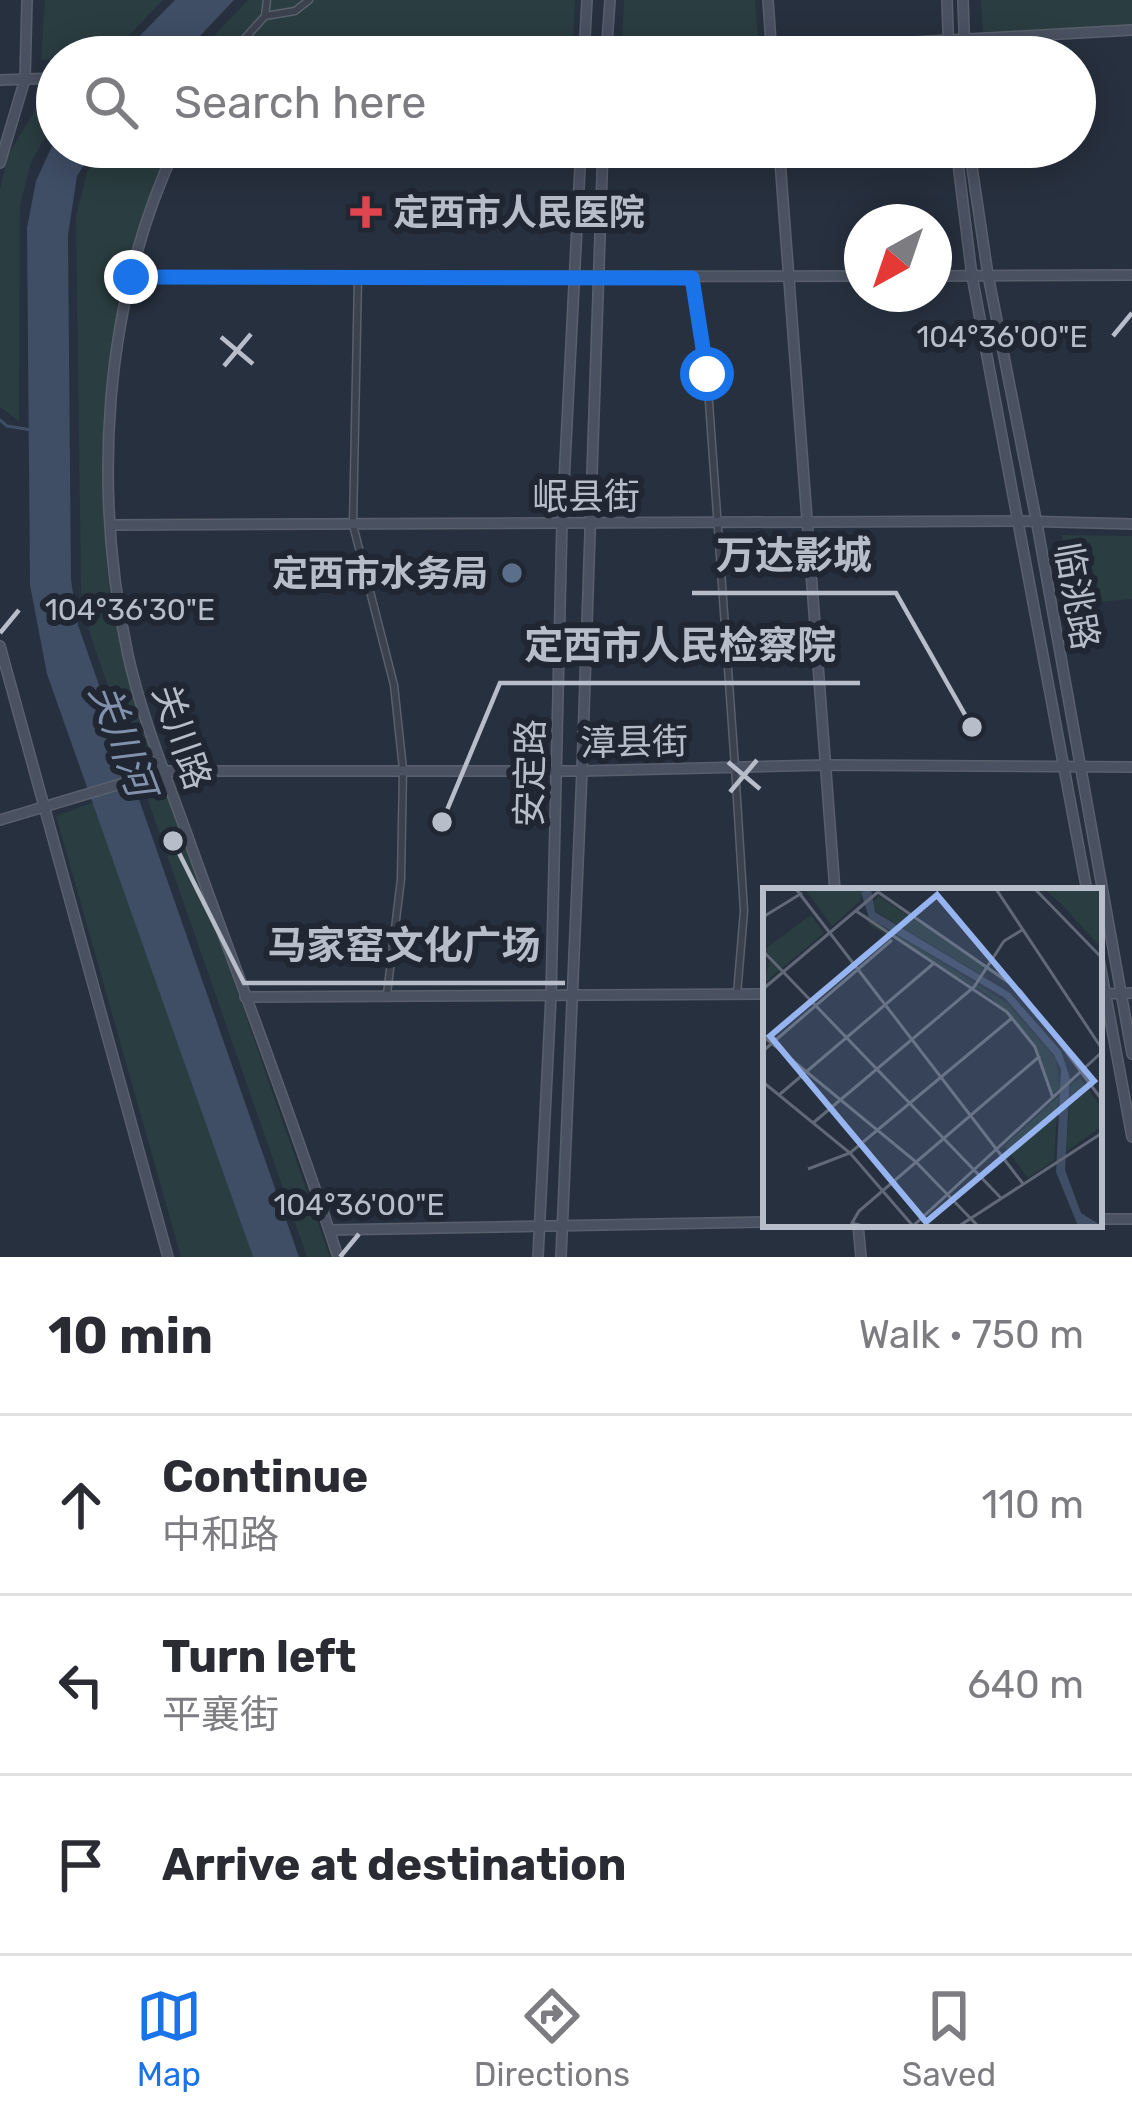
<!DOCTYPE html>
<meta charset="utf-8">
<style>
body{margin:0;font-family:Rubik,"Noto Sans SC",sans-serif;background:#f2f2f3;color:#2b2b33}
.compass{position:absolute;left:844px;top:204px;width:108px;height:108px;border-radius:50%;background:#fff;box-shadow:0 6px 30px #0003;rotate:220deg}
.stop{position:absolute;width:36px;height:36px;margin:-27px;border:9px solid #1a73e8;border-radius:50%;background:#fff}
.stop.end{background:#1a73e8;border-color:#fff;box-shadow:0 3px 12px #0008}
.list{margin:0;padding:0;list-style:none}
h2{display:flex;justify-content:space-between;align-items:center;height:156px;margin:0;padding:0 48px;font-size:51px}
h2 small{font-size:39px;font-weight:400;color:#7c7c81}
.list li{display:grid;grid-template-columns:78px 1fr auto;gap:36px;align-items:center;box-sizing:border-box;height:180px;padding:0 48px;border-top:3px solid #e1e1e2}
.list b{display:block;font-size:45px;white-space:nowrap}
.list p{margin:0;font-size:39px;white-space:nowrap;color:#7c7c81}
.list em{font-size:39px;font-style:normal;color:#7c7c81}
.icon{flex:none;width:66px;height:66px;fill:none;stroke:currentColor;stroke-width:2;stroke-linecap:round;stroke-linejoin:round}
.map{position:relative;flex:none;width:1132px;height:1257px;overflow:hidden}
.search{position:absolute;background:#fff;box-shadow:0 6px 30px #0003;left:36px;right:36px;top:36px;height:132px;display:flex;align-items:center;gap:30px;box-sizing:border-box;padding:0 42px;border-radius:66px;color:#7c7c81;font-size:45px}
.sheet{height:696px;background:#fff}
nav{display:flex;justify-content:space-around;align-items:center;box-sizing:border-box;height:168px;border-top:3px solid #e1e1e2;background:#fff;font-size:33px;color:#7c7c81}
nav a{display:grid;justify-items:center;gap:6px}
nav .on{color:#1a73e8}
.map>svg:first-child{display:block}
.green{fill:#2a3d40}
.water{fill:#3f4d65}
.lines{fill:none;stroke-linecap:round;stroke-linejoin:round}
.stream{stroke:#3f4d65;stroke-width:3}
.street-casing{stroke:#59606c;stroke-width:9}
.secondary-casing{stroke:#59606c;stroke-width:12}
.street{stroke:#3b424e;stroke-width:6}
.secondary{stroke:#4a5161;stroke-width:9}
.route{stroke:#1a73e8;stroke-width:15}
.ticks{fill:none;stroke:#b7bdc9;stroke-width:4.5}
.health-dot{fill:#e0444e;stroke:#202733;stroke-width:4.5}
.service-dot{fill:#5c6f8a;stroke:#202733;stroke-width:4.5}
.labels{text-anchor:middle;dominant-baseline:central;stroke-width:12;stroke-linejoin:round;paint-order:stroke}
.poi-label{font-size:36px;font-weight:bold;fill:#b7bdc9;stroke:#202733;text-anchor:start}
.street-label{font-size:36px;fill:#b7bdc9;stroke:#202733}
.water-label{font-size:39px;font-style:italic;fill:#8292ad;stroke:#202733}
.inset-road{fill:none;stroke:#616876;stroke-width:3}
.view{fill:#96b4ef;fill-opacity:0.15;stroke:#96b4ef;stroke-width:6}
.inset-edge{fill:none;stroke:#b7bdc9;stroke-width:6}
.ticks-label{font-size:30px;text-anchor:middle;fill:#b7bdc9;stroke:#202733;stroke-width:12;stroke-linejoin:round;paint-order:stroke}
.leader{fill:none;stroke:#b7bdc9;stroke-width:4.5}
.callout-dot{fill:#b7bdc9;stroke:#202733;stroke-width:4.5}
.callout-label{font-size:39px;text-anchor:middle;font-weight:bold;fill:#b7bdc9;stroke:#202733;stroke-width:12;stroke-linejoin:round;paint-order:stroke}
</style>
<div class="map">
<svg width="1132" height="1257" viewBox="0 0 1132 1257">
<rect width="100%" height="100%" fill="#27303e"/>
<g class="green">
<polygon points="45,0 163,0 108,57 57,57 57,62 41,59"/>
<polygon points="248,0 575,0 573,42 194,57"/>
<polygon points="624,0 755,0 758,37 622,41"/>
<polygon points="981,0 1132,0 1132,26 983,32"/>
<polygon points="48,89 57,89 57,116 31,162 20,205 19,421 0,407 0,189 8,155"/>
<path d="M103,147H170C101,303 84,517 129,682C150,757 181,831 207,905C248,1022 289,1140 330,1257H307L91,637L81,592L76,216L87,172Z"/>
<polygon points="1062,535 1132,536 1132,599 1078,604"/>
<polygon points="94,802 253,1257 181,1257 56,816"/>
</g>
<g class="water">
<polygon points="175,0 234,0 180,57 119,57"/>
<polygon points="57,135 57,147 96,147 77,176 68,235 71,580 78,625 299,1257 253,1257 47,674 30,585 27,228 36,181"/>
</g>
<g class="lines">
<polyline class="stream" points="0,420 7,426 32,430"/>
<g class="street-casing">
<g id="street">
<polyline points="265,16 295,11 309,0"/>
<polyline points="228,57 265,16 267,0"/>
<polyline points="358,278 353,525 394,685 403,769 401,879 387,994"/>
<polyline points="692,278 707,374 735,767 744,911 737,994"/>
</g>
</g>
<g class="secondary-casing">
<g id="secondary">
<polyline points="768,0 772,57"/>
<polyline points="947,0 949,57"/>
<polyline points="963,0 965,57"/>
<polyline points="584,55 587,0"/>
<polyline points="512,57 772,50 1132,30"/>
<polyline points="606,57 610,0"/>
<polyline points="0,80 57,78"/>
<path d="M176,147C103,303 92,489 128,655C143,723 171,788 194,854C242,988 294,1121 338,1257"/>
<polyline points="779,147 835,891"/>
<polyline points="956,147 972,276 1087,891"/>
<polyline points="969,147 988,275 1037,524 1132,1054"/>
<polyline points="0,163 25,79 27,0"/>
<polyline points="934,276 1132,275"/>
<polyline points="131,277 862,276"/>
<polyline points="111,525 1019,521 1132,524"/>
<polyline points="0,646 168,1257"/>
<polyline points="0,820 164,771 582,771 826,765 1132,767"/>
<polyline points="1099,959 1132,1137"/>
<polyline points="1099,994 1132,993"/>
<polyline points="245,997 766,994"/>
<polyline points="1099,1219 1132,1219"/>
<polyline points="858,1224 861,1257"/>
<polyline points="329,1230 766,1222"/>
<polyline points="538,1257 551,996 562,522 581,147"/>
<polyline points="561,1257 582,771 603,147"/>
</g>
</g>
<use href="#street" class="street"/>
<use href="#secondary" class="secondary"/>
</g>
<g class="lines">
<polyline class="route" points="131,277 692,278 707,374"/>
</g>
<path class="ticks" d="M1113,336L1132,313M221,337L253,364M224,366L251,334M0,633L19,610M728,762L760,789M730,792L757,760M340,1257L359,1234"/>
<path class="health-dot" d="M360 194h12v12h12v12h-12v12h-12v-12h-12v-12h12z"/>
<circle class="service-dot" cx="512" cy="573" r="12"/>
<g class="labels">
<g class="poi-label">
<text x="393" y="212">定西市人民医院</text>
<text x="488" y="573" text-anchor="end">定西市水务局</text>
</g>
<g class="street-label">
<text x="586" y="496">岷县街</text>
<text transform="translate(1077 596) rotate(80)">临洮路</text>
<text transform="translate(182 737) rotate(71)">关川路</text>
<text transform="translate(634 742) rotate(-1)">漳县街</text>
<text transform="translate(530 773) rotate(-89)">安定路</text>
</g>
<g class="water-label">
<text transform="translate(122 740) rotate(69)">关川河</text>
</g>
</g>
<g transform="translate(763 888)">
<rect width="339" height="339" fill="#27303e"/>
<path d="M42,1H99L98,12L69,38ZM282,1H339V61L304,22ZM116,8L221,79L217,86L112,23L107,16ZM99,24L245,116L293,171L297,200L290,205L275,163L227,108L107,37ZM48,27L61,45L0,96L8,69L2,61ZM317,190L339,220V238L303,264L308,196ZM295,209L291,272L265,290L241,258Z" fill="#2a3d40"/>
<path d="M108,1L112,24L247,105L298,163L307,190L302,282L318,325L339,338H315L293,284L298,181L291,167L242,110L106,30L98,4Z" fill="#3f4d65"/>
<path class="inset-road" d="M33,1L261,297M233,1L339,161M272,1L339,70M115,4L258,103L339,212M93,23L244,124L272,159L290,210M0,29L39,5M0,63L239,311M0,101L115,4M0,148L152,273L215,338M0,163L129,52M0,194L87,265L150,338M16,207L170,76M50,235L211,99L241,53L259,42M45,281L87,265L249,130M100,338L89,335L96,323L277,168M150,338L339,164M196,338L339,245"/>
<path class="view" d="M174,7L331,193L163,334L7,148Z"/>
<rect width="339" height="339" class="inset-edge"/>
</g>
<g class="ticks-label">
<text x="1002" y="347">104°36'00"E</text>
<text x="130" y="620">104°36'30"E</text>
<text x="359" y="1215">104°36'00"E</text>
</g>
<path class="leader" d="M972 727L896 593H692M442 822L500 683H860M173 841L244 983H565"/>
<g class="callout-dot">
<circle cx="972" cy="727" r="12"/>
<circle cx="442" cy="822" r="12"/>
<circle cx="173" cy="841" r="12"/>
</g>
<g class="callout-label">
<text x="794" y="569">万达影城</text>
<text x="680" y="659">定西市人民检察院</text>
<text x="404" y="959">马家窑文化广场</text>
</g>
</svg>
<svg class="compass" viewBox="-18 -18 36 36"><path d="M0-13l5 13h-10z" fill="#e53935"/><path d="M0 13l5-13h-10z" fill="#7c7c81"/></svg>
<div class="stop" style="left:707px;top:374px"></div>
<div class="stop end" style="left:131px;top:277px"></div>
<div class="search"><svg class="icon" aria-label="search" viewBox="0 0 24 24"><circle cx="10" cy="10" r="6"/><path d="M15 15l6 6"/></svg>Search here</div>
</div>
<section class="sheet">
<h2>10 min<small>Walk · 750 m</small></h2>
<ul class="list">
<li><svg class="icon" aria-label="ahead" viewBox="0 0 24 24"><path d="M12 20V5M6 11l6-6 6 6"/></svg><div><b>Continue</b><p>中和路</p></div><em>110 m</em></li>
<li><svg class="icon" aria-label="left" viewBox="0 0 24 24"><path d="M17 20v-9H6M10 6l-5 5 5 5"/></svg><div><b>Turn left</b><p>平襄街</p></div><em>640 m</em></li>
<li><svg class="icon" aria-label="arrive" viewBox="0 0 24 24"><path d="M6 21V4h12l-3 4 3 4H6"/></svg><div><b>Arrive at destination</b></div></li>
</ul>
</section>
<nav>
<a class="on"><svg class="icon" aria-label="map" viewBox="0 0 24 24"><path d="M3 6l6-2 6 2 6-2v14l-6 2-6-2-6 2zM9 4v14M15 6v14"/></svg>Map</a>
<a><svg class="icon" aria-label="directions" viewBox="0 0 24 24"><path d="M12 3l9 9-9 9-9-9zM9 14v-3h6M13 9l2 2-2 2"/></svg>Directions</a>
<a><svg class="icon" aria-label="saved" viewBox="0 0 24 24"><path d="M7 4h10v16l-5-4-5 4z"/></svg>Saved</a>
</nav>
